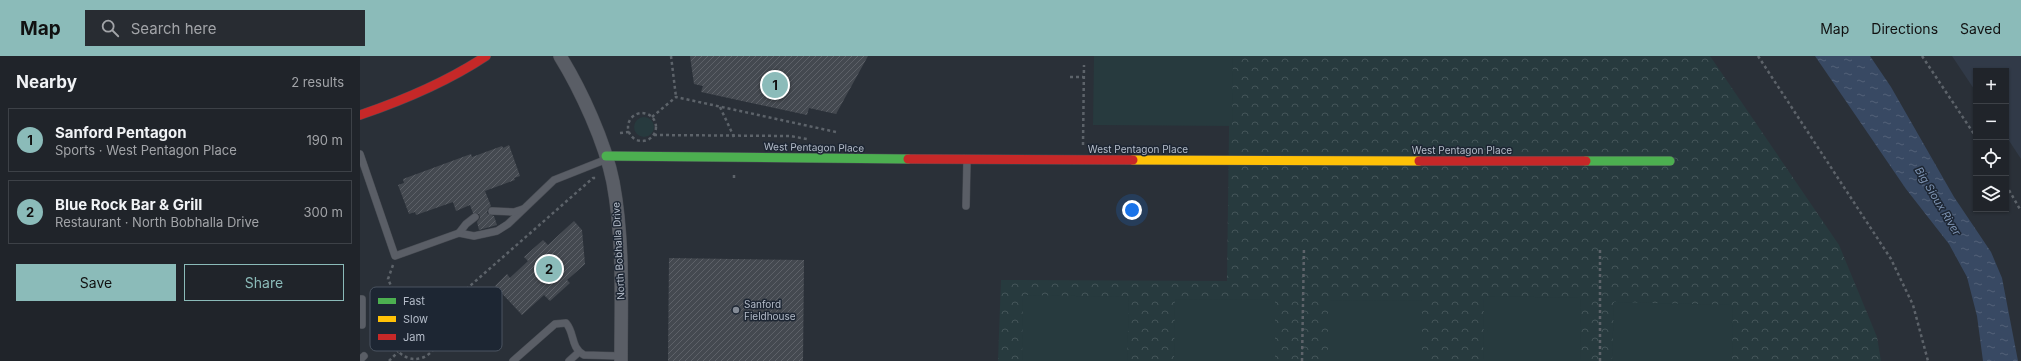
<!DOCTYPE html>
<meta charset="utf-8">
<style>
body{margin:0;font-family:Inter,sans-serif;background:#282c32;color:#f1f3f6}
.controls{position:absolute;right:12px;top:12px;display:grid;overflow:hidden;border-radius:0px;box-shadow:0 1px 3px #0004}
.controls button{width:36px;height:36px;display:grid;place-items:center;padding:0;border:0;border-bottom:1px solid #3d4147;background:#20242a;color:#f1f3f6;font:20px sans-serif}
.you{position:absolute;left:772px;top:154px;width:14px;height:14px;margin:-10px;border:3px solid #fff;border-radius:50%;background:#1a73e8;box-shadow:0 0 0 6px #1a73e833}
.badge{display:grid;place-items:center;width:26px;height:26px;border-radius:50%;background:#8bbbb9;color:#111;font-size:13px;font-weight:700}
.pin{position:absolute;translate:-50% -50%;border:2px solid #fff;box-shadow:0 1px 4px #0006}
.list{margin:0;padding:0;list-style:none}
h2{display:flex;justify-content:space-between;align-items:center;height:52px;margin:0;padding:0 16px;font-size:17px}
h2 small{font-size:13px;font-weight:400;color:#a2a4a8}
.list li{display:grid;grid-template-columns:26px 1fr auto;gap:12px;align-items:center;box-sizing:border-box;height:64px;margin:0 8px 8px;padding:0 8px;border:1px solid #3d4147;border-radius:0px}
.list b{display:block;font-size:15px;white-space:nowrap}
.list p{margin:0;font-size:13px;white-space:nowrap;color:#a2a4a8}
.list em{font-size:13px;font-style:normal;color:#a2a4a8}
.actions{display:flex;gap:8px;padding:12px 16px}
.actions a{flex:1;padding:9px 0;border:1px solid #8bbbb9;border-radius:0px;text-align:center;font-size:14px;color:#8bbbb9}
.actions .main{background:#8bbbb9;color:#111}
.icon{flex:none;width:22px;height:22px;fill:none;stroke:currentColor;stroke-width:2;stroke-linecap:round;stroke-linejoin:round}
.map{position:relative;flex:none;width:1661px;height:305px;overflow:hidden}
header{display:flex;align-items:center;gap:24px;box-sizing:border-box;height:56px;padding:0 20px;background:#8bbbb9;color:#111}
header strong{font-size:19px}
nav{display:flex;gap:22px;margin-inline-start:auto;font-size:14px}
.search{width:280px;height:36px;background:#282c32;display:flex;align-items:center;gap:10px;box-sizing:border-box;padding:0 14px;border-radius:0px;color:#a2a4a8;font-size:15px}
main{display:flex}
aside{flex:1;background:#20242a}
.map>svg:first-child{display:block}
.airport{fill:#313a48}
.park{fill:url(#park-crowns)}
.garden{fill:#273a3e}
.water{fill:url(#water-ripples)}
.building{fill:url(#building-hatch)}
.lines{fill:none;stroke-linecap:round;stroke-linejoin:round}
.lane-casing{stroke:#484c53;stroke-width:8}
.street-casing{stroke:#484c53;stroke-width:14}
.fast-casing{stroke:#484c53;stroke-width:10}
.slow-casing{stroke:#484c53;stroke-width:10}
.jam-casing{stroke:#484c53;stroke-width:10}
.path{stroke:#5d636a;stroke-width:2.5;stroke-dasharray:3 3;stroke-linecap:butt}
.lane{stroke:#5a5e66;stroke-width:7}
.street{stroke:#5a5e66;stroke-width:13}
.fast{stroke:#4caf50;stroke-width:9}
.slow{stroke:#ffc107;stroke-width:9}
.jam{stroke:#c62828;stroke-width:9}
.poi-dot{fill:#848b96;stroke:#1d2633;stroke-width:1.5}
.labels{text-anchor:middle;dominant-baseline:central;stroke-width:3;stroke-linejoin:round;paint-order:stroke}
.street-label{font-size:10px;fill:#b4bcc9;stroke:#1d2633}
.poi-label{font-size:10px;fill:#b4bcc9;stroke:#1d2633;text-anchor:start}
.water-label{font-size:11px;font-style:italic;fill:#7c92b1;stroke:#1d2633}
.key{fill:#1d2633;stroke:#4a5360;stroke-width:1}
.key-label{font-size:11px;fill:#b4bcc9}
</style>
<header>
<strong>Map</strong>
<div class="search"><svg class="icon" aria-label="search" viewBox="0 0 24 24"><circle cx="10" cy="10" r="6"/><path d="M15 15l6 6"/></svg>Search here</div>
<nav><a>Map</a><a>Directions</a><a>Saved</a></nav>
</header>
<main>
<aside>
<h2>Nearby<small>2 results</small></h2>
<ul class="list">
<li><span class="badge">1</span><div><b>Sanford Pentagon</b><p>Sports · West Pentagon Place</p></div><em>190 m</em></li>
<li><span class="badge">2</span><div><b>Blue Rock Bar &amp; Grill</b><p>Restaurant · North Bobhalla Drive</p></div><em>300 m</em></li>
</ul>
<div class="actions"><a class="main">Save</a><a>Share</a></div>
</aside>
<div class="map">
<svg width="1661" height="305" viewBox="0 0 1661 305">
<defs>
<pattern id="park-crowns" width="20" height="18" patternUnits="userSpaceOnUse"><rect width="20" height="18" fill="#273a3e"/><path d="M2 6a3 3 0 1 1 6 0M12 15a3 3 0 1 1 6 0" fill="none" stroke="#445559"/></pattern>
<pattern id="water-ripples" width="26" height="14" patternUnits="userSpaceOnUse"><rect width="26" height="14" fill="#384963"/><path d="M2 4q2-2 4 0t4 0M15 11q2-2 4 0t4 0" fill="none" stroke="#526178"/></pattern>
<pattern id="building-hatch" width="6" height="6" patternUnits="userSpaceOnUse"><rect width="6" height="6" fill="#444950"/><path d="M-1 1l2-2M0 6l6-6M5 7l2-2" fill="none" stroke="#5d6168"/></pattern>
</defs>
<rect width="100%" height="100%" fill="#2a3038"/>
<polygon class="airport" points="1592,0 1661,0 1661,103 1646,80 1646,15 1616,15 1616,36"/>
<polygon class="park" points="870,0 1350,0 1479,189 1517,281 1521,305 638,305 641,224 867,225"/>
<g class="garden">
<polygon points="734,0 873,0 872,70 733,69"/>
<circle cx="284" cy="71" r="10"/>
<polygon points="663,239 769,241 767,305 662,305"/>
<polygon points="1124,240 1221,242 1220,305 1123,305"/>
<polygon points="815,243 915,244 915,305 814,305"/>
<polygon points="1062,244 1062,305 968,305 968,245"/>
<polygon points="1254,246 1373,249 1372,305 1252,305"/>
</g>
<polygon class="water" points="1455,0 1510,0 1531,31 1594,141 1631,196 1642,222 1658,305 1623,305 1617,260 1607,221 1589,188 1546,133"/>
<g class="building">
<polygon points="330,0 508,0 476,58 449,52 447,59 341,36 343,30 334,28"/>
<polygon points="149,89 160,120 154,122 155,124 125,135 131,150 128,153 127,157 134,160 137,169 119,174 117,166 120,162 119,158 113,157 110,149 96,155 93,146 56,159 55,156 49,158 38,129 44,127 43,123 111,98 112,101 142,90 143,92"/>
<polygon points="214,165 222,174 225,208 207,224 210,227 190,245 184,239 162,259 135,230 147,218 150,222 168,205 164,201 183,184 188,189"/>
<polygon points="309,202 444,204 443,305 308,305"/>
</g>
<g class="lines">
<g class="lane-casing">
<g id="lane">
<polyline points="0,98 35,200 99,177 114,180 137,175 148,168 194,124 247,103"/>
<polyline points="606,150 607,104"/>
<polyline points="132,155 154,156 163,153"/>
<polyline points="99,177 106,168 115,161"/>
<polyline points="0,243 2,243 2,269"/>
<polyline points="0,304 4,300"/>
<path d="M153,305L195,268L206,267C215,277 210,291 224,299L261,300"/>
<polyline points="209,305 219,296"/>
</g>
</g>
<g class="street-casing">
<path id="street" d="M200,0C221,34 245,86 253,126C264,185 261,245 261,305"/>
</g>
<g class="fast-casing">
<g id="fast">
<polyline points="246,100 548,103"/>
<polyline points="1226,105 1310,105"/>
</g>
</g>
<g class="slow-casing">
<polyline id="slow" points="773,104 1059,105"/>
</g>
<g class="jam-casing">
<g id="jam">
<path d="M0,59C44,44 87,26 126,0"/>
<polyline points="548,103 773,104"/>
<polyline points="1059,105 1226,105"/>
</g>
</g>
<g class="path">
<polyline points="311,0 316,41"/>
<polyline points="1398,0 1531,203 1553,249 1568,305"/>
<polyline points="1562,0 1616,81"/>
<polyline points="710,21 723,21"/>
<polyline points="360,51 374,81"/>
<circle cx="282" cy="71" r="14"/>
<polyline points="292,61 316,41 476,76"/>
<polyline points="260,77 269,76"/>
<polyline points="294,79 430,80 447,83"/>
<polyline points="723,89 724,9"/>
<polyline points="374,122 374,116"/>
<polyline points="1646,129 1661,155"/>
<polyline points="33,209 28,223 45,262"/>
<circle cx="55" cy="281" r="22"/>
<polyline points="70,265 233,122 238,122"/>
<polyline points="29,305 38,296"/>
<polyline points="942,305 944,191"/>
<polyline points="1240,305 1240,191"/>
</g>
<use href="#lane" class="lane"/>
<use href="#street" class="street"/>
<use href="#fast" class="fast"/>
<use href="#slow" class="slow"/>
<use href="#jam" class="jam"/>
</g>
<circle class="poi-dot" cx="376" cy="254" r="4"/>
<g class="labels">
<g class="street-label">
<text transform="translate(454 91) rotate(1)">West Pentagon Place</text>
<text x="778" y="93">West Pentagon Place</text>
<text x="1102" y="94">West Pentagon Place</text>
<text transform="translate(258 195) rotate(-93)">North Bobhalla Drive</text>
</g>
<g class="poi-label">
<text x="384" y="248">Sanford<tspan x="384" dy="12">Fieldhouse</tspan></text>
</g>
<g class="water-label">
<text transform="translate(1578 145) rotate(59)">Big Sioux River</text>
</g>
</g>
<rect x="10" y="231" width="132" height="64" rx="6" class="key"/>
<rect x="18" y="242" width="18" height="6" fill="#4caf50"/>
<rect x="18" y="260" width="18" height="6" fill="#ffc107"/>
<rect x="18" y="278" width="18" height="6" fill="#c62828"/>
<g class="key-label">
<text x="43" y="249">Fast</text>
<text x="43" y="267">Slow</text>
<text x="43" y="285">Jam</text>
</g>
</svg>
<div class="controls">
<button>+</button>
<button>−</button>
<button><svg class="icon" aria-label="locate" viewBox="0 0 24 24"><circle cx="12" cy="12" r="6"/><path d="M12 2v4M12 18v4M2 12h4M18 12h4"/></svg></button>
<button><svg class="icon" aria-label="layers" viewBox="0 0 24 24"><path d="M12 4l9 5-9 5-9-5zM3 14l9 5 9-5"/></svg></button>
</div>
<div class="you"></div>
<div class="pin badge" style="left:415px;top:29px">1</div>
<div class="pin badge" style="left:189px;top:213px">2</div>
</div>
</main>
